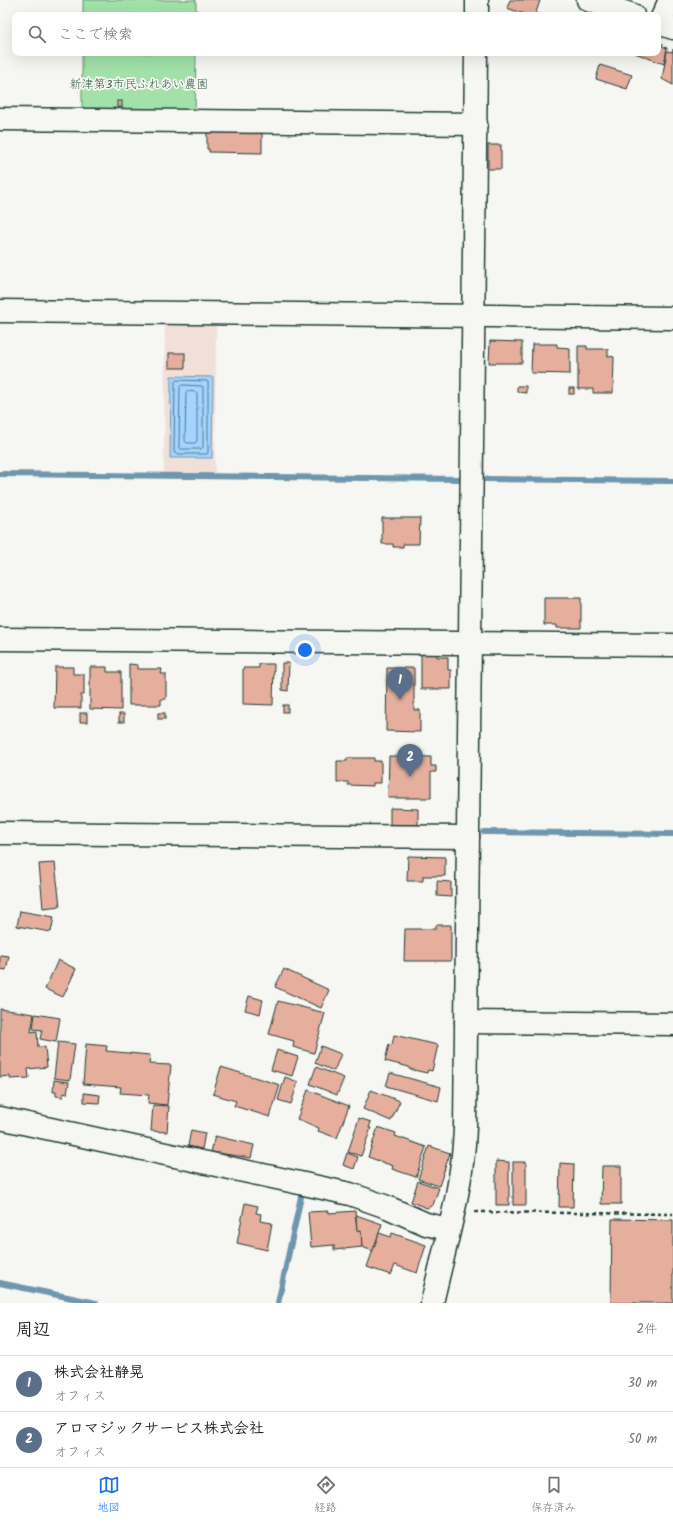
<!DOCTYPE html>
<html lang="ja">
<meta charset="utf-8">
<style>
body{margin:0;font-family:Kalam,"Klee One",sans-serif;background:#f2f2f2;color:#202124}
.you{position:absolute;left:305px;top:650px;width:14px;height:14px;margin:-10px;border:3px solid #fff;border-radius:50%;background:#1a73e8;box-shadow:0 0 0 6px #1a73e833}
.badge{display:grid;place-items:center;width:26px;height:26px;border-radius:50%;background:#1a73e8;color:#fff;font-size:13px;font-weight:700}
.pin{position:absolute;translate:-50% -33px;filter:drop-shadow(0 1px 2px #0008)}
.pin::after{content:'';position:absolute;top:21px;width:14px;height:12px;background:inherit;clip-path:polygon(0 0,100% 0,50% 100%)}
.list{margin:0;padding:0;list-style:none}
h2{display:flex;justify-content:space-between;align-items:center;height:52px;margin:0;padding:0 16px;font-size:17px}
h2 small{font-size:13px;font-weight:400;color:#757577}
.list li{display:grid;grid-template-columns:26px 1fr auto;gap:12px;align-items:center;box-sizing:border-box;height:56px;padding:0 16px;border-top:1px solid #e0e0e0}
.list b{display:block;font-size:15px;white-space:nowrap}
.list p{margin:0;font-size:13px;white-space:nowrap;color:#757577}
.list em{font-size:13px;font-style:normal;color:#757577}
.icon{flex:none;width:22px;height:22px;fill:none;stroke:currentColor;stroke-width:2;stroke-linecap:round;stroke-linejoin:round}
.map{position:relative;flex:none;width:673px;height:1303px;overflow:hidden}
.search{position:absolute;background:#fff;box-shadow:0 4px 16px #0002;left:12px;right:12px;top:12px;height:44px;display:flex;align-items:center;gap:10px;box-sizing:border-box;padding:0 14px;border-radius:8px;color:#757577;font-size:15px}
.sheet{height:164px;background:#fff}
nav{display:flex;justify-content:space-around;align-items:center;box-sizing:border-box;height:56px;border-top:1px solid #e0e0e0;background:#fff;font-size:11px;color:#757577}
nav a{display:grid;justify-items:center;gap:2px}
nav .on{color:#1a73e8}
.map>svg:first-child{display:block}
.built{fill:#f1e0d8}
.green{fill:#a2e1a9;stroke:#608f6e}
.water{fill:#a3d3ff;stroke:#6e97ae}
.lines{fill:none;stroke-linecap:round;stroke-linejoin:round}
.shore{stroke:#547985;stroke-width:1}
.stream{stroke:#6e97ae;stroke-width:6}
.building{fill:#e5ae9d;stroke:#1f3d34}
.street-casing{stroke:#1f3d34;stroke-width:25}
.secondary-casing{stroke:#1f3d34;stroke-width:25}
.path{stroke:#1f3d34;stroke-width:2.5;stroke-dasharray:4 3;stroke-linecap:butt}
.street{stroke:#f6f6f2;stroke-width:22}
.secondary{stroke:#f6f6f2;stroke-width:22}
.labels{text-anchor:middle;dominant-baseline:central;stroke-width:3.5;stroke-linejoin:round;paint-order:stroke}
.park-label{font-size:12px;fill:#395e4b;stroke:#f6f6f2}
</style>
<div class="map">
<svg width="673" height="1303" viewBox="0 0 673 1303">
<rect width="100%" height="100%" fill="#f6f6f2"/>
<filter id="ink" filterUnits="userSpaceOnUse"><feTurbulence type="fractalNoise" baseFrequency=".025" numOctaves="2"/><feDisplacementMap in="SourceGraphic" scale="8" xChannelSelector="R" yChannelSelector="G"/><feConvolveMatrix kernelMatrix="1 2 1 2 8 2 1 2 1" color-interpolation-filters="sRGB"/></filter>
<g filter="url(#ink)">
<polygon class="built" points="165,322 216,323 215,474 164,474"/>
<g class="green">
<rect x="83" y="0" width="113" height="15"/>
<polygon points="82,53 196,53 195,115 82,113"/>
</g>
<polygon class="water" points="171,376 213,377 212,458 170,458"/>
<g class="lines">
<g class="shore">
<polygon points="177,380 207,381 208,382 208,452 207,454 176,454 174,452 175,382"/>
<polygon points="182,385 202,386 203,387 203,447 201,449 181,449 179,447 180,387"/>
<polygon points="187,391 196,392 197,393 197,441 195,443 187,443 185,441 186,393"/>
</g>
<g class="stream">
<polyline points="0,474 461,479"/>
<polyline points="483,479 673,481"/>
<polyline points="484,832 673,834"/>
<polyline points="0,1283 96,1303"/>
<polyline points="278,1303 302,1192"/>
</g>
</g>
<g class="building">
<polygon points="510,0 537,0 540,1 535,15 527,15 507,8"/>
<polygon points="658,42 663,44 662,46 667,48 664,64 635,53 658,53"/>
<polygon points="673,49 673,85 662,79 667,51 673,52"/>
<polygon points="600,65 632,75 627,89 596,79"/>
<rect x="117" y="101" width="5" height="6"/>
<polygon points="262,129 262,153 209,152 209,149 207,149 207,132"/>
<rect x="488" y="145" width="13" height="24"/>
<polygon points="490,341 522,342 522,363 489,363"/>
<polygon points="532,344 557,344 557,347 570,348 570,374 531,373"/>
<polygon points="578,346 587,346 587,349 608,349 608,356 614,357 613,393 593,393 593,389 578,389"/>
<rect x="169" y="353" width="16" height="15"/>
<polygon points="517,386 526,386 526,393 517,392"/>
<rect x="569" y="388" width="5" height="6"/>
<polygon points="382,518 420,518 419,544 403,544 403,547 393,547 393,544 382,544"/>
<polygon points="544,598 581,598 581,628 557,628 557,625 544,625"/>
<polygon points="421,654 437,654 437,657 448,657 448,670 451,670 451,689 421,689"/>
<polygon points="282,663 289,663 288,691 282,690"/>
<polygon points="129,664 138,665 138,669 162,669 161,674 166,674 166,699 161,699 161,705 129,705"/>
<polygon points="259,664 274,664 273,705 243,704 243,668 259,668"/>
<polygon points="55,667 73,667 73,674 84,674 84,695 81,695 81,708 54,708"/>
<polygon points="90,667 107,667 107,672 121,672 121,710 90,709"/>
<polygon points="387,668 414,668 414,710 420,710 420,732 386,731"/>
<rect x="283" y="705" width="5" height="7"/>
<rect x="80" y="713" width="7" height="9"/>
<rect x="158" y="713" width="7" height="6"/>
<rect x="119" y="714" width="5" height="8"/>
<polygon points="389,756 431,757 431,766 436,766 436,772 431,772 431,798 388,798"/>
<polygon points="347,758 374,758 374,761 381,761 381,783 373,783 373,786 348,785 348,782 337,782 337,761 347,761"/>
<polygon points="390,808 418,809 418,825 390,825"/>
<polygon points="408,856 445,857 445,876 423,876 423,881 407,881"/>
<polygon points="55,863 60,906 43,908 39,864"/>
<polygon points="437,881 451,882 451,897 437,896"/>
<polygon points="20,911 54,917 51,932 17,926"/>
<polygon points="436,925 451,925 451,961 404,961 405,929 436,929"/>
<polygon points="0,955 9,956 6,970 0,969"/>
<polygon points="58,960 76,969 63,997 45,989"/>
<polygon points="284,969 329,990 321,1008 275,987"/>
<polygon points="249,996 263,1000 260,1014 245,1010"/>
<polygon points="278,1001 325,1013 314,1053 293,1047 294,1041 269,1034"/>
<polygon points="0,1009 34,1014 31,1032 37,1031 38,1047 45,1047 47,1067 28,1069 29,1078 10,1079 10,1076 0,1077"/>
<polygon points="35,1014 60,1018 56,1042 40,1039 42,1030 33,1029"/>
<polygon points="394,1035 438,1045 432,1071 428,1070 427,1073 409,1069 409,1067 385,1061 389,1044 392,1045"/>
<polygon points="58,1042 75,1044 70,1080 54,1078"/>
<polygon points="86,1044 107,1046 106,1051 150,1055 149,1064 171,1065 167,1105 148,1103 149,1095 120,1093 121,1087 83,1084"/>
<polygon points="321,1046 341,1054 334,1071 315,1063"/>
<polygon points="277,1050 298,1057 292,1076 271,1070"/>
<polygon points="221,1067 280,1085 270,1117 234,1106 236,1101 213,1094"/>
<polygon points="316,1067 344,1078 337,1095 310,1084"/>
<polygon points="390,1073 441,1087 438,1101 386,1086"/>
<polygon points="285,1077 298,1082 291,1104 278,1100"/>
<polygon points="54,1080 69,1082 67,1094 64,1093 63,1097 56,1096 56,1092 53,1092"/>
<polygon points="308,1090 349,1106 337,1138 318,1131 319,1128 297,1119"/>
<polygon points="371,1090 400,1101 391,1121 363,1109"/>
<polygon points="84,1093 100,1095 99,1103 84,1102"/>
<polygon points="153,1105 169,1106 167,1132 151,1131"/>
<polygon points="359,1118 371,1122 369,1128 371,1128 361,1156 348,1152"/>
<polygon points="378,1127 396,1133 395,1136 426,1147 416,1177 392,1169 393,1166 368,1157"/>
<polygon points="191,1130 205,1133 202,1149 188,1146"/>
<polygon points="215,1136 254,1145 251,1158 211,1152"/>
<polygon points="429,1146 450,1153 439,1186 418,1179"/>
<polygon points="347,1153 358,1157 354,1169 343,1165"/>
<polygon points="496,1161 509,1162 509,1205 496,1205"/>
<rect x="513" y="1162" width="13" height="43"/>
<polygon points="560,1163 574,1164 573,1207 559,1207"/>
<polygon points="602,1166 621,1166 621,1204 601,1204"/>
<polygon points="418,1181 439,1188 433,1205 427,1208 411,1202"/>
<polygon points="245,1203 258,1206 256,1213 261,1214 260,1221 272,1223 267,1250 237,1243"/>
<polygon points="329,1211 329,1213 355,1211 357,1231 361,1230 362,1247 334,1250 334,1245 311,1247 308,1212"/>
<polygon points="356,1215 382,1224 373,1251 362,1247 361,1230 357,1231"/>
<polygon points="612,1219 673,1220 673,1303 611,1303"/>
<polygon points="379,1233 391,1237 392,1233 426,1245 417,1273 395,1265 391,1275 367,1267"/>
</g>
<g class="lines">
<g class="street-casing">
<g id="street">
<polyline points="659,24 670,0"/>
<polyline points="0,119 476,124"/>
<polyline points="0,311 673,318"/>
<polyline points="0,639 673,645"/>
<polyline points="0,833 468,837"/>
<polyline points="466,1022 673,1024"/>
<polyline points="0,1118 350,1194 387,1207 426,1224 448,1229"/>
</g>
</g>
<g class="secondary-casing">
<g id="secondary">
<polyline points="588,0 633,15"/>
<polyline points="477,15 477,0"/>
<polyline points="658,23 673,28"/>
<path d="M432,1303C445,1245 463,1187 465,1128L476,53"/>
</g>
</g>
<polyline class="path" points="475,1212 673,1214"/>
<use href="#street" class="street"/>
<use href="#secondary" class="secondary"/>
</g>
</g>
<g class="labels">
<g class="park-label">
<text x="139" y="84">新津第3市民ふれあい農園</text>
</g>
</g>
</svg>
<div class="you"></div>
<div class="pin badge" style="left:400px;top:700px;background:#5c6f8a">1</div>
<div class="pin badge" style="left:410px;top:777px;background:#5c6f8a">2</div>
<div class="search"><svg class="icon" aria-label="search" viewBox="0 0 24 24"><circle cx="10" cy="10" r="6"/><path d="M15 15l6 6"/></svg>ここで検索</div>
</div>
<section class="sheet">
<h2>周辺<small>2件</small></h2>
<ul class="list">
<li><span class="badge" style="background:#5c6f8a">1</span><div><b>株式会社静晃</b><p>オフィス</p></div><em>30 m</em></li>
<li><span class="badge" style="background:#5c6f8a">2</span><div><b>アロマジックサービス株式会社</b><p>オフィス</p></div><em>50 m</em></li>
</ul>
</section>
<nav>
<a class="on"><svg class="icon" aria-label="map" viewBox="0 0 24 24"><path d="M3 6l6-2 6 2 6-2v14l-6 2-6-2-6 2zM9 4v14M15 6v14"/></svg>地図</a>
<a><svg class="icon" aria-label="directions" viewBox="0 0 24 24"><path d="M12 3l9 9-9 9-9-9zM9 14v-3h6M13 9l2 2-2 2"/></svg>経路</a>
<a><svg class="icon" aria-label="saved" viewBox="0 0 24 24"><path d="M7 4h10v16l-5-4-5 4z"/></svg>保存済み</a>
</nav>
